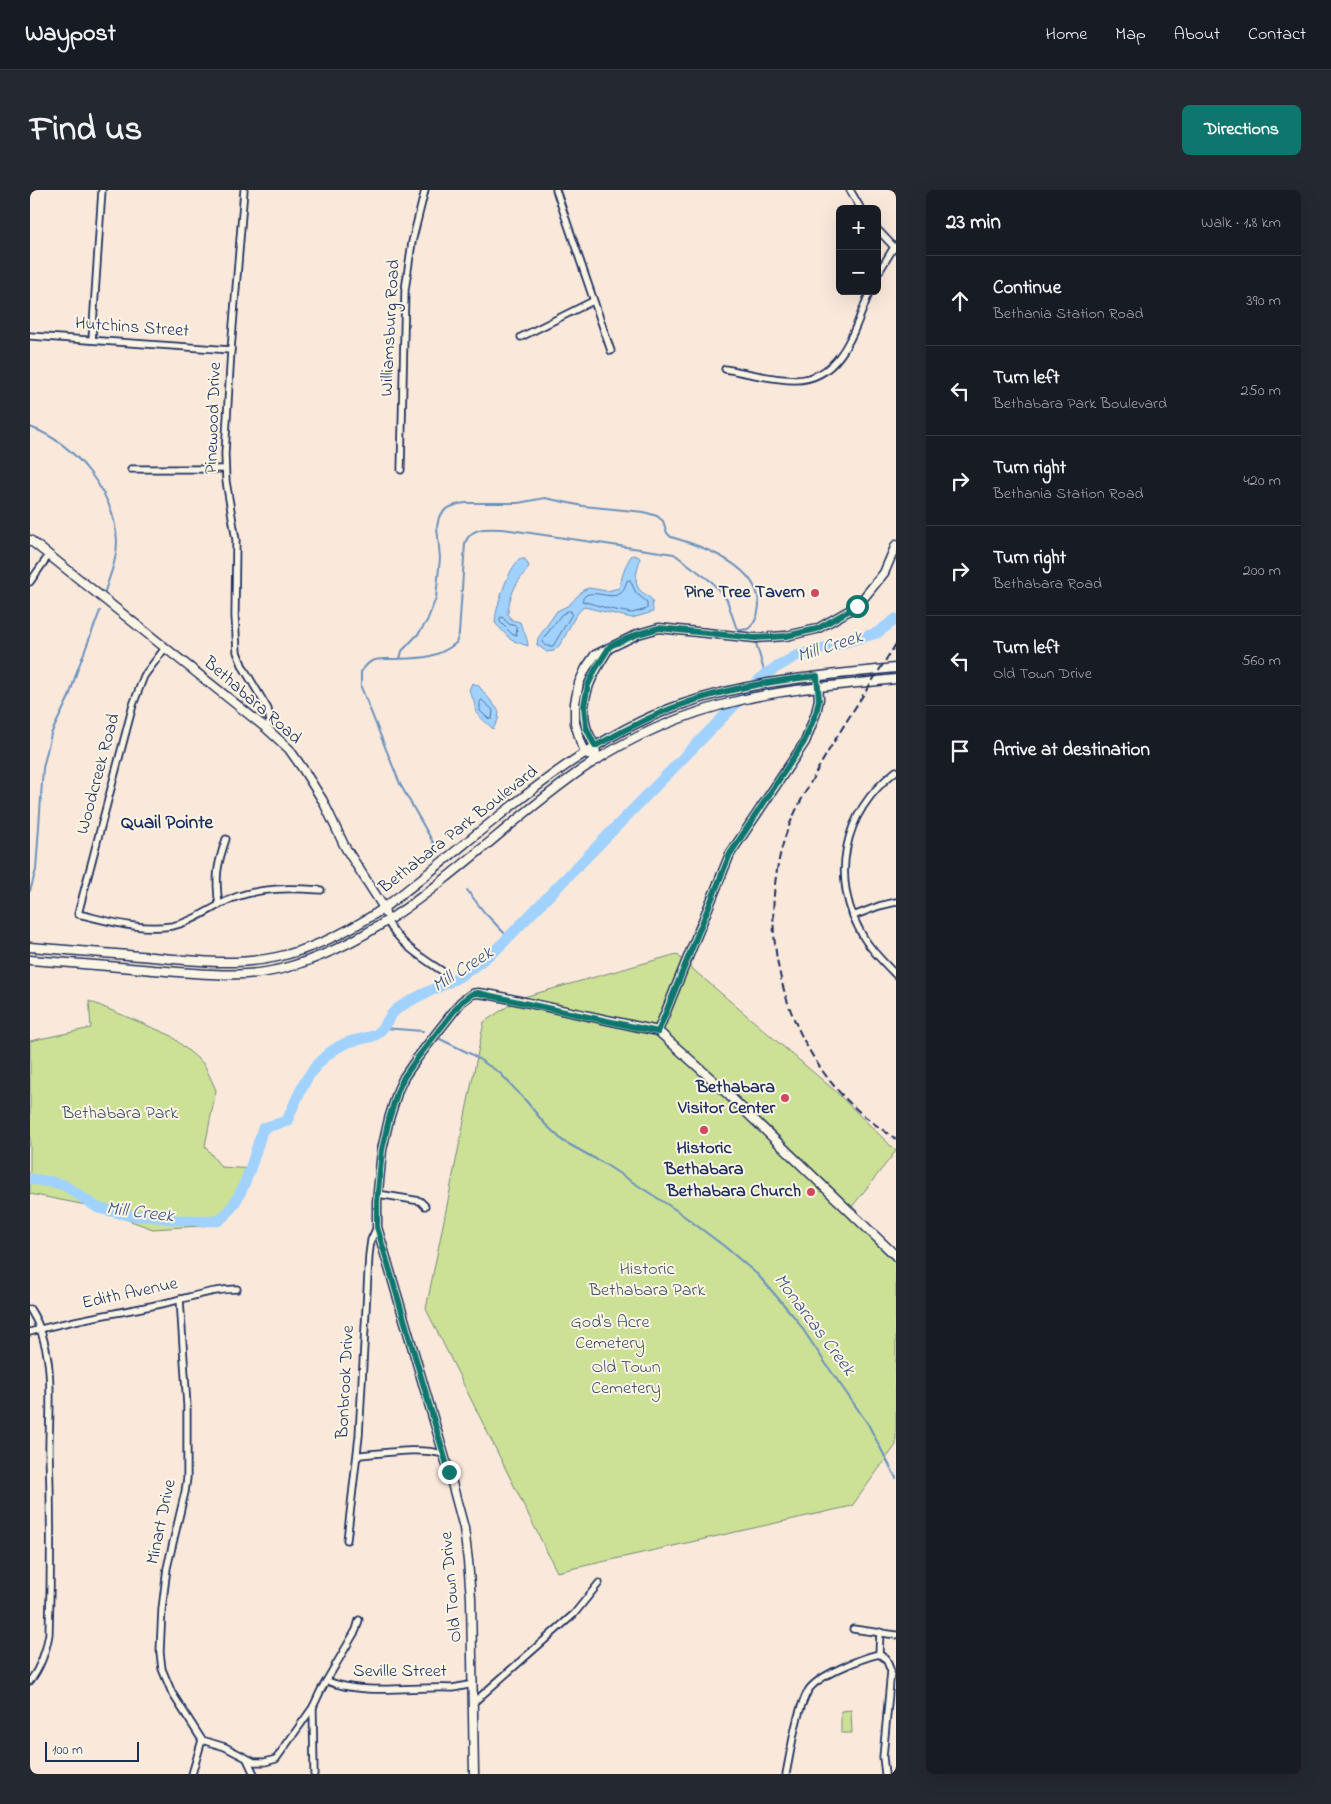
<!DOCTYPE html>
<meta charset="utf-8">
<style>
body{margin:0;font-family:"Indie Flower",sans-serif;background:#242831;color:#f1f3f6}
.controls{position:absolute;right:15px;top:15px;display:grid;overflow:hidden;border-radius:8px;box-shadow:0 5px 20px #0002}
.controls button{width:45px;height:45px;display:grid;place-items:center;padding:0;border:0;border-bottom:1px solid #363941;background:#171b24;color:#f1f3f6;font:25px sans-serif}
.scale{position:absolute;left:15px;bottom:12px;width:94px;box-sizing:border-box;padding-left:5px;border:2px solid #1b2f5e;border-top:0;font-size:14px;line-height:18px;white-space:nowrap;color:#1b2f5e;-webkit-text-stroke:4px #fcf5e5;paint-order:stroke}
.stop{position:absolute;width:15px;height:15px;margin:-11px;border:4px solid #0f766e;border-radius:50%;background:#fff}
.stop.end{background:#0f766e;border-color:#fff;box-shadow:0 1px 5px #0008}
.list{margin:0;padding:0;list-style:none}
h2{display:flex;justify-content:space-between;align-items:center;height:65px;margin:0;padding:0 20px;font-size:21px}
h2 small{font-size:16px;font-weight:400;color:#9ea1a6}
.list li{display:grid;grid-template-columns:32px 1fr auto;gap:15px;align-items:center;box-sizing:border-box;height:90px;padding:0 20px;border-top:1px solid #363941}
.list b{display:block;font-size:19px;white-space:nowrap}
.list p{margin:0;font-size:16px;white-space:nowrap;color:#9ea1a6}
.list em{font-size:16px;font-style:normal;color:#9ea1a6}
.icon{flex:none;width:28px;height:28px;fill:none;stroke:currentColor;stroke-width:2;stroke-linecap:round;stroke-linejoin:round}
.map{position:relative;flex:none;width:866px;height:1584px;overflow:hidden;border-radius:8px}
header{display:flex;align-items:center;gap:30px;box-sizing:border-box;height:70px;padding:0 25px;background:#171b24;border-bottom:1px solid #363941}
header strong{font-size:24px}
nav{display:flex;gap:28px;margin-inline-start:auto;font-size:18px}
.intro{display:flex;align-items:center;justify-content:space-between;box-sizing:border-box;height:120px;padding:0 30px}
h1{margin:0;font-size:35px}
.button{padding:12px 22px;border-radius:8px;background:#0f766e;color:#fff;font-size:18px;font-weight:700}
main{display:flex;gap:30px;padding:0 30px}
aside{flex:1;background:#171b24;border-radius:8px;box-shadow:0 5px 20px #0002}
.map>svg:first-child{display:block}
.green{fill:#cce196;stroke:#74887a}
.water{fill:#a0d2fd;stroke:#6b91bd}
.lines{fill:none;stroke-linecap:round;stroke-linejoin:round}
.shore{stroke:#50709e;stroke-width:1}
.stream{stroke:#6b91bd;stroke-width:2}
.river{stroke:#a0d2fd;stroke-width:11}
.street-casing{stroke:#1b2f5e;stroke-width:9}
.secondary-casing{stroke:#1b2f5e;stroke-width:11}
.street{stroke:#fcf5e5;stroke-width:5.5}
.secondary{stroke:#fcf5e5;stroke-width:8}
.rail{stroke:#1b2f5e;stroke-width:2;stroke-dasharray:8 4;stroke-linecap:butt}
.route{stroke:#0f766e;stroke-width:6}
.poi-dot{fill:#d1495b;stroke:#fcf5e5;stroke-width:2}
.labels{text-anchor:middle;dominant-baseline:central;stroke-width:4;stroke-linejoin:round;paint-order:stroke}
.street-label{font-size:18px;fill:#1b2f5e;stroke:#fcf5e5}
.poi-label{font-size:18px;font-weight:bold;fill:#1b2f5e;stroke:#fcf5e5;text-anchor:end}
.park-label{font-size:18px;fill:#3e5369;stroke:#fcf5e5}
.water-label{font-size:19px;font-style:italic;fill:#3c5886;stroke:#fcf5e5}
.neighbourhood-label{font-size:19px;font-weight:bold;fill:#1b2f5e;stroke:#fcf5e5}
</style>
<header>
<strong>Waypost</strong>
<nav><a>Home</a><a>Map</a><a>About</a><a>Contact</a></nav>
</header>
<div class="intro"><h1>Find us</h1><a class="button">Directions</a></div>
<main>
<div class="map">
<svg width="866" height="1584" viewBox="0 0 866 1584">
<rect width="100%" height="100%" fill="#fae9db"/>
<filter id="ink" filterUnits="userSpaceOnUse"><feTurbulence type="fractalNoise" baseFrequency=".02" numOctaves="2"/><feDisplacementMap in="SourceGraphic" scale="10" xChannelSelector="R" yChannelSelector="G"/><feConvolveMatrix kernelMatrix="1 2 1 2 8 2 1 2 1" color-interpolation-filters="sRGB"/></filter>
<g filter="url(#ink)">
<g class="green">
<polygon points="647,764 652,770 804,900 866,961 817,1023 866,1074 866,1255 822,1316 527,1382 396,1119 454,832 490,808"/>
<polygon points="59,811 140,845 174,874 186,900 175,956 191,977 224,979 207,1013 185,1035 123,1039 56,1015 0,1004 0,851 61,838"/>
<polygon points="821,1520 822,1543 811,1543 811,1521"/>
</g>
<g class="water">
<path d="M604,365L609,367L610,369C608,378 603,391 609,399C612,404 619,405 622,410L623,422L602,428L554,417C540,427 538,449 524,461L517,462L507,455L508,448L527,421L539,415L553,400L559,398L577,401L589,398L595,377L601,366Z"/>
<path d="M490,369H495L499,376C497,382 493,384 490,389C483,398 478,413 478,424L482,430L490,432C492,440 498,447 498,456L481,450L465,433C465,419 478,378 490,369Z"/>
<polygon points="442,493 448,495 469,521 468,530 463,539 446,523 444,511 439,500"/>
</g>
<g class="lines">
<g class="shore">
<path d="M600,390L606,403L617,412V419L602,423L580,419L552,411C557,394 581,413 592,402C594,399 596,394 597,391Z"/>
<polygon points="538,421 541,421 542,424 523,456 516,456 513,452 513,449 531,425"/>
<polygon points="472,427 479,434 486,436 487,445 483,445 470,432 470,428"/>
<polygon points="452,510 463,520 462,529 459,529 450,521 450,512"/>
</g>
<g class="stream">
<path d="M0,237C46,254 85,303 87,352C87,369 80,385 75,401"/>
<polyline points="726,453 735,484"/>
<path d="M370,469L372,461L389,443L397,431L406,408L410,368L407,337L409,327L416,319L428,314L436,313H488L515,308L553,316L614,322L627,326L633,331L637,343L641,347C672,356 729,376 729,415C728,425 726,433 718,439L710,440L706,437L697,410L682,392L644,364L473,339C457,339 442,336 435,353L429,444L426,453C405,470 387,468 362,469C356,469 348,468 342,471C337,473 334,478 331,482V497L370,594L404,654"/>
<polyline points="437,700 454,722 478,747"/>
<polyline points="0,701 6,680 13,578 21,544 39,507 47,481 70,421"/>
<polyline points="353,838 393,841"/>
<polyline points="410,849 441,864 470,883 497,912 514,933 533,951 573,973 646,1020 694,1056 728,1085 766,1129 796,1174 838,1234 866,1288"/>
</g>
<path class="river" d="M0,989L22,992L34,995L68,1018L97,1025L126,1027L147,1030L188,1031C213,1014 224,966 233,938L257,931C270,900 282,869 314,854C324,849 340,849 347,844C355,838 358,826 366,820C383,807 404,800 423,790C439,782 453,769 467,759L735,484L766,466L847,443L866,429"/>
<g class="street-casing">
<g id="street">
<polyline points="214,0 201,160 195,264 196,291 206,350 205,426 207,462 213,477 238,519 240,532 236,538"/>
<polyline points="526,0 581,161"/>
<polyline points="820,0 831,19"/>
<polyline points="847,39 866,59"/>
<polyline points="847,85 864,57"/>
<polyline points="0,146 201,160"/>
<polyline points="491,147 563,111"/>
<polyline points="62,150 72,0"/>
<path d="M695,179C718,183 742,190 765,190C812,190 825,137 840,101"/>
<polyline points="101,279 195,279"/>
<polyline points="371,280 375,100 382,52 395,0"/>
<polyline points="0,392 19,365"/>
<path d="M135,458L114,486L103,515L48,724C79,731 109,741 142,736C163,732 181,718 201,709C230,697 260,698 291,700"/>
<path d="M866,581C812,623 799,689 834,748C842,761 855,774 866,785"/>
<path d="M189,715C185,687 187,675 196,649"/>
<polyline points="823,726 849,716 866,712"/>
<path d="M357,730C368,753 392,768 412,781"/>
<polyline points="348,1004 390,1011 395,1016"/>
<polyline points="150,1109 157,1216 157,1288 155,1302 137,1378 132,1419 130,1462 132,1479 142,1503 172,1550"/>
<path d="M0,1119C27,1161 19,1213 19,1261C21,1322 21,1383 19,1444C16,1462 11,1477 0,1491"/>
<path d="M0,1142C46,1128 93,1123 139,1112C162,1107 183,1099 207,1099"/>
<path d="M327,1268L330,1265C357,1263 387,1257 413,1264"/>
<polyline points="317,1350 329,1246 339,1065 341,1050 347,1037"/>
<polyline points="823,1439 866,1445"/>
<polyline points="849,1464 850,1442"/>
<path d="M297,1491C335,1506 382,1496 423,1498L438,1495L443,1492"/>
<polyline points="443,1513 544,1424 569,1393"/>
<polyline points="283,1517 284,1584"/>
<polyline points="172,1550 195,1557 224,1572 235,1572 246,1569 283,1517 291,1500 326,1440 329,1430"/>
<polyline points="217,1569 224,1584"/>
<polyline points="162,1584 172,1550"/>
<path d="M756,1584C761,1560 766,1522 778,1501C786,1486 832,1468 849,1464L856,1469L861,1481L853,1567L855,1584"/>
</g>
</g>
<g class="secondary-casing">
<g id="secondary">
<polyline points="0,350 236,538 259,559 273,579 293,611 315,657 354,718 355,723"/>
<polyline points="567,570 556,563 551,553 545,533 545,513 549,493 556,478 565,465 608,444 629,438 725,448 756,446 787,439 827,416 854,383 866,355"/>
<path d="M567,570C566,565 566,559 564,555C562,549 558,544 556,537C548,507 564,482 579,458"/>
<path d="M0,757C41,760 81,764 122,767C163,771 207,776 247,767C283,759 317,742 348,722C443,653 538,554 650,515C722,490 791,486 866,478"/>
<path d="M0,770C41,773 82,776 123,780C165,783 210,789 251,779C371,748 455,646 554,578C601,546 656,523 711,510C761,498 814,495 866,489"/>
<polyline points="628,841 700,664 775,552 786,523 789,509 788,493"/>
<polyline points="444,1584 441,1408 438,1371 434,1338 419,1282 347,1037 347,1012 352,960 359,929 368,900 374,887 388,867 431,812 442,804 448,803 462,805 628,841 686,893 866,1066"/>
</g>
</g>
<use href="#street" class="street"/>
<use href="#secondary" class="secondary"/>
<path class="rail" d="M866,454C838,498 809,541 784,586C774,605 763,624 756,644C725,737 752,850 824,917C837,929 851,939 866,949"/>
</g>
</g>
<g class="lines" filter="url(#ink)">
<path class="route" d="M419,1282L347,1037V1012L352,960L359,929L368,900L374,887L388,867L431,812L442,804L448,803L628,842L700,664L774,552L786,523L789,510L787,486C740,491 693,499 648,516C619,526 592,542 565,556L556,537L554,516L558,495L565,480L580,456L608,444L629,438L725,448L756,446L787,439L827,416"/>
</g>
<g class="poi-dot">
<circle cx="785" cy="403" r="5"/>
<circle cx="755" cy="908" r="5"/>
<circle cx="674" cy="940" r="5"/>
<circle cx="781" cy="1002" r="5"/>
</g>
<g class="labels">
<g class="street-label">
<text transform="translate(102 138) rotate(4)">Hutchins Street</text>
<text transform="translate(361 138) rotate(-87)">Williamsburg Road</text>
<text transform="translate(184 228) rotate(-88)">Pinewood Drive</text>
<text transform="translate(222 511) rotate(41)">Bethabara Road</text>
<text transform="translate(69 584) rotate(-75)">Woodcreek Road</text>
<text transform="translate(429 640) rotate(-38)">Bethabara Park Boulevard</text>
<text transform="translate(100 1104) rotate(-12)">Edith Avenue</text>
<text transform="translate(316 1192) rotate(-87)">Bonbrook Drive</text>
<text transform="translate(132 1332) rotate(-78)">Minart Drive</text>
<text transform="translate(422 1397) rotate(-95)">Old Town Drive</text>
<text x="370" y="1482">Seville Street</text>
</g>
<g class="poi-label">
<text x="775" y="403">Pine Tree Tavern</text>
<text x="745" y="898">Bethabara<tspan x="745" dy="21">Visitor Center</tspan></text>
<text x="674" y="959" text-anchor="middle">Historic<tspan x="674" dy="21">Bethabara</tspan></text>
<text x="771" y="1002">Bethabara Church</text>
</g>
<g class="park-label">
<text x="90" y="924">Bethabara Park</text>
<text x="617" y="1080">Historic<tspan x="617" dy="21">Bethabara Park</tspan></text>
<text x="580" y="1133">God's Acre<tspan x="580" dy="21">Cemetery</tspan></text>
<text x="596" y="1178">Old Town<tspan x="596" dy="21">Cemetery</tspan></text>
</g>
<g class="water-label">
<text transform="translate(800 457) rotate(-18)">Mill Creek</text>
<text transform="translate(433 780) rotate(-33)">Mill Creek</text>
<text transform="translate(110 1023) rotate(7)">Mill Creek</text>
<text transform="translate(784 1135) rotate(53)">Monarcas Creek</text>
</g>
<g class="neighbourhood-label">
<text x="137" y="633">Quail Pointe</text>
</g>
</g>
</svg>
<div class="controls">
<button>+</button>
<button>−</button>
</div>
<div class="scale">100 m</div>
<div class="stop" style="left:827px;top:416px"></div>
<div class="stop end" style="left:419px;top:1282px"></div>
</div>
<aside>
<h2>23 min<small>Walk · 1.8 km</small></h2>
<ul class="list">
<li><svg class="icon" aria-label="ahead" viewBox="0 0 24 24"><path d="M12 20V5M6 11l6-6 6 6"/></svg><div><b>Continue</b><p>Bethania Station Road</p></div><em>390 m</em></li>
<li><svg class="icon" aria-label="left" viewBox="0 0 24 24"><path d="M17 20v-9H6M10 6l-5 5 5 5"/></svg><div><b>Turn left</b><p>Bethabara Park Boulevard</p></div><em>250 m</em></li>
<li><svg class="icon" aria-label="right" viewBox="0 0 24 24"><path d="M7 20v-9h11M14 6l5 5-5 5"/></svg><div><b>Turn right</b><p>Bethania Station Road</p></div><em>420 m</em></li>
<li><svg class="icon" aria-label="right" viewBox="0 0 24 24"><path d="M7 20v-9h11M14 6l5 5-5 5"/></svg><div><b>Turn right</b><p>Bethabara Road</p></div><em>200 m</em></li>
<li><svg class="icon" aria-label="left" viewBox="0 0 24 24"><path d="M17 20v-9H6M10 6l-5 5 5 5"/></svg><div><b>Turn left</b><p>Old Town Drive</p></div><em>560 m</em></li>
<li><svg class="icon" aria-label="arrive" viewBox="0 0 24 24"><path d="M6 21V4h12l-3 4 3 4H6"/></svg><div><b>Arrive at destination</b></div></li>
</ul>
</aside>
</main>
